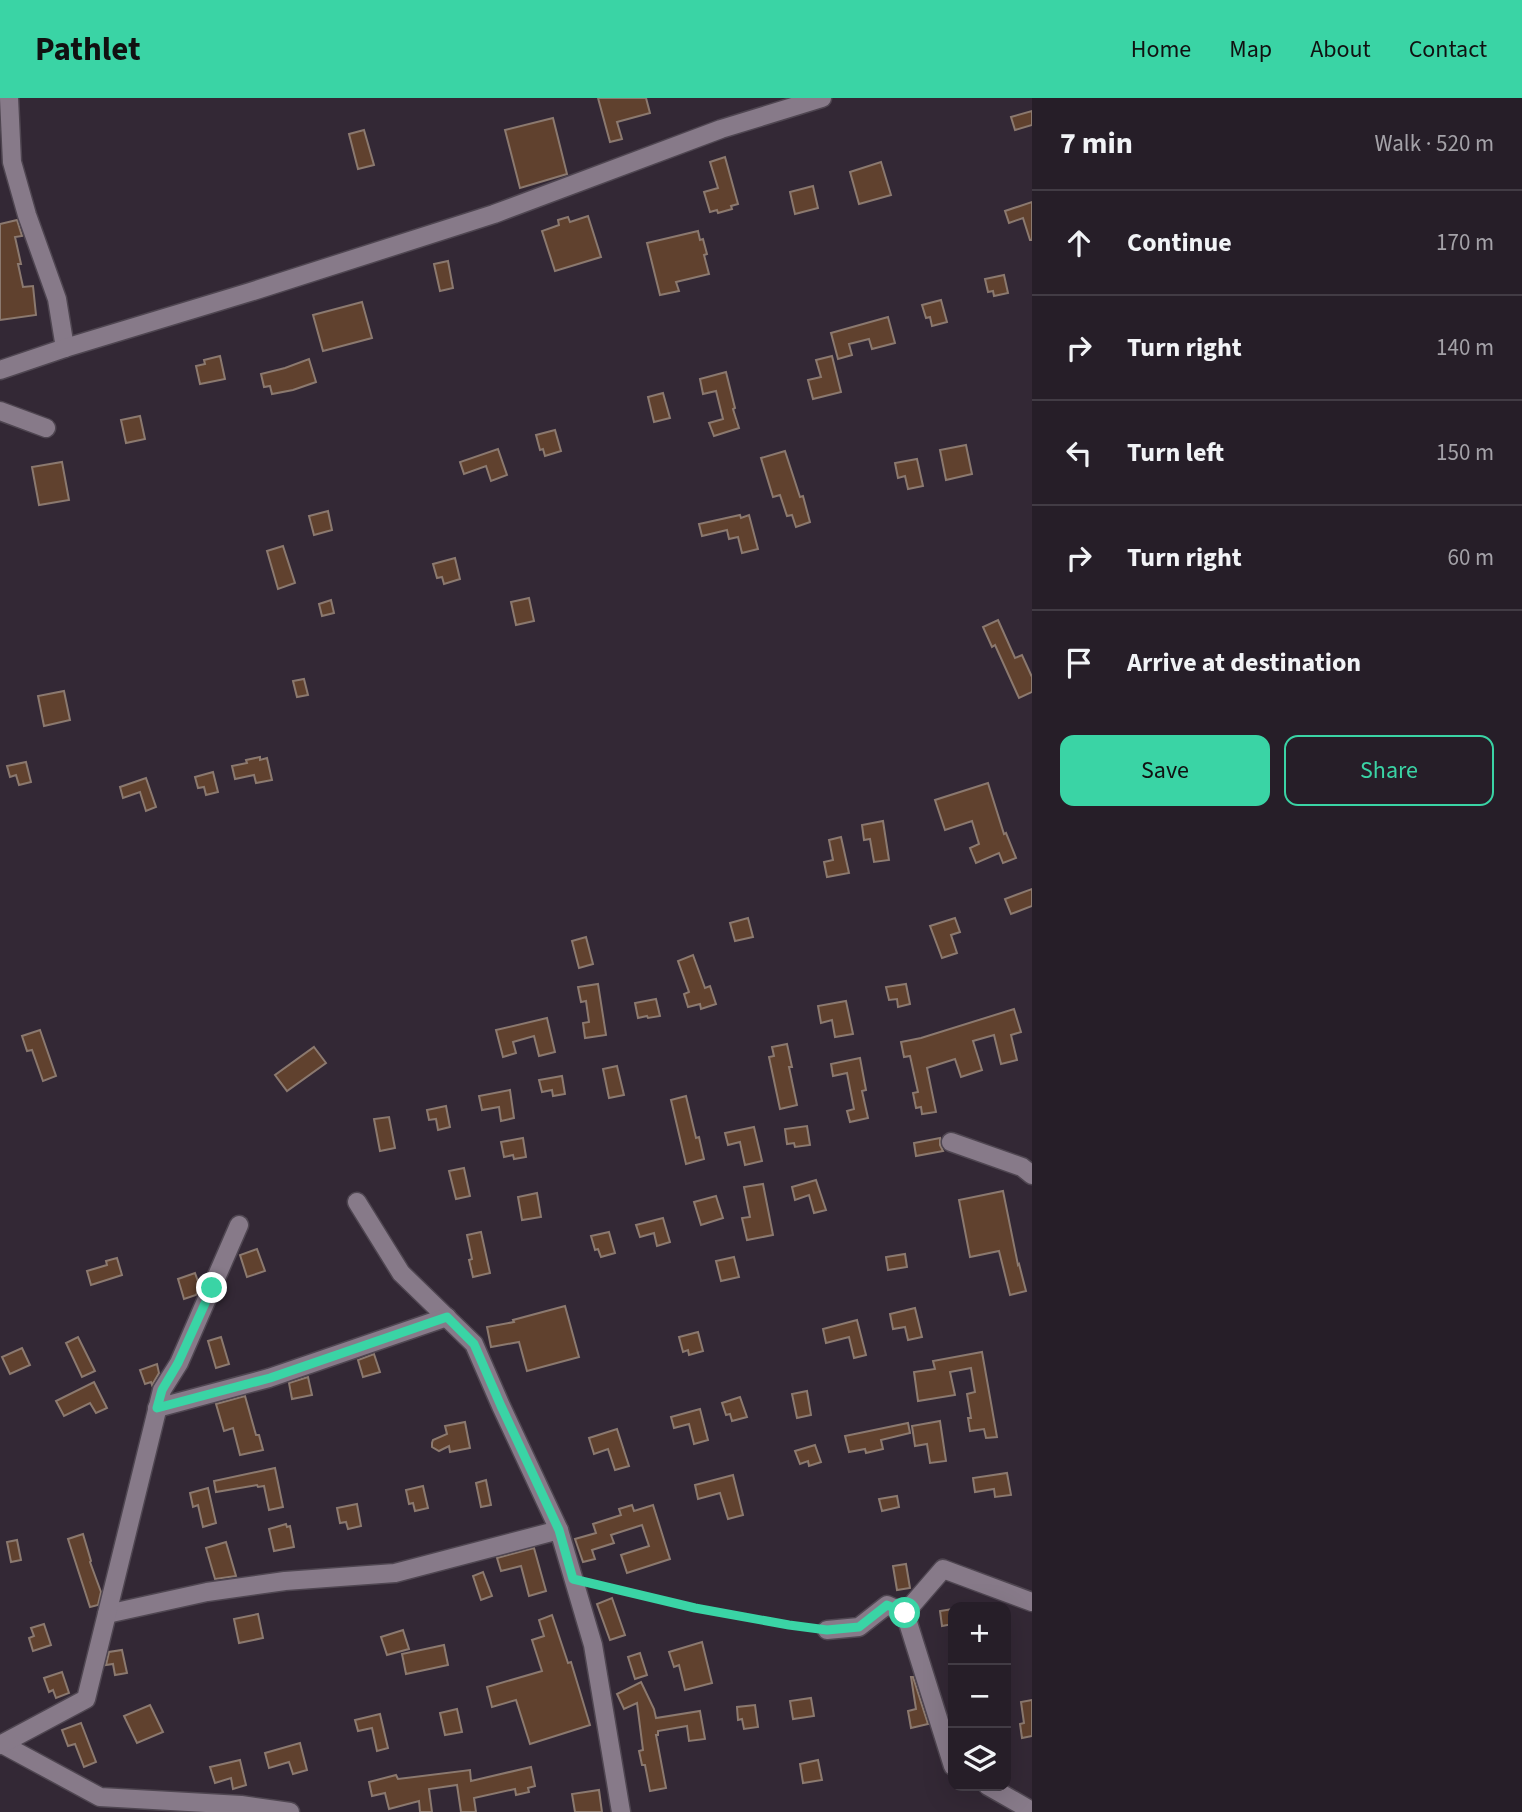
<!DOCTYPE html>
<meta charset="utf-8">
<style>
body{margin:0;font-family:"Source Sans 3",sans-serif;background:#322b34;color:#f1f3f6}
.controls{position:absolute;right:21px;bottom:21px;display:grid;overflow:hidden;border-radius:14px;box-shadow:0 7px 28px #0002}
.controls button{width:63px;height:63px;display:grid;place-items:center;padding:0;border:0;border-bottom:2px solid #423c45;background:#261e28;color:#f1f3f6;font:35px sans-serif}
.stop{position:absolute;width:21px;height:21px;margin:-16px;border:5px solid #3ad4a5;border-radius:50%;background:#fff}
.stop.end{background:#3ad4a5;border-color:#fff;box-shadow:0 2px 7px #0008}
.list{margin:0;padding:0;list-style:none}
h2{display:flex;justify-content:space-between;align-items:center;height:91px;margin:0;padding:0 28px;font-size:30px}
h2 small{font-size:23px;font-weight:400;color:#a4a2a8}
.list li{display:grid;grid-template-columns:46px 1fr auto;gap:21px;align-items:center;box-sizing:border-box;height:105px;padding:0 28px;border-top:2px solid #423c45}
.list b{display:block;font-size:26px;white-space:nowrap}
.list em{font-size:23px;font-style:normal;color:#a4a2a8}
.actions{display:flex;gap:14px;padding:21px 28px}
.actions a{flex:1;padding:16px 0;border:2px solid #3ad4a5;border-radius:14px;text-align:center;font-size:24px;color:#3ad4a5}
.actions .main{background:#3ad4a5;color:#111}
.icon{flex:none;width:38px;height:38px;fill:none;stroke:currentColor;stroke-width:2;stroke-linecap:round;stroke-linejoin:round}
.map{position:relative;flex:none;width:1032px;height:1714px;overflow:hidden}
header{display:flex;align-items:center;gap:42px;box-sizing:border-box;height:98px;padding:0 35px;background:#3ad4a5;color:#111}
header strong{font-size:33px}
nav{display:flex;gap:38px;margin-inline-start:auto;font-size:24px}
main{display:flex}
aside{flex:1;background:#261e28}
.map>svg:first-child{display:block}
.building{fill:#60412e;stroke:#8b796f;stroke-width:2}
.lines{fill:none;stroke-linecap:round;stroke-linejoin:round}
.minor-casing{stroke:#4f4651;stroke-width:21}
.path{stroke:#7f7681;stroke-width:2.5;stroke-dasharray:7 3.5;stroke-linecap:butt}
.minor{stroke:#877a89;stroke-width:18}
.route{stroke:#3ad4a5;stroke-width:9}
</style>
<header>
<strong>Pathlet</strong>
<nav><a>Home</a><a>Map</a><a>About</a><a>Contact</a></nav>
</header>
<main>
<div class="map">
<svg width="1032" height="1714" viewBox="0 0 1032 1714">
<rect width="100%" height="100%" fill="#332835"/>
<g class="building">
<polygon points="598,0 646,0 650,15 617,24 622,41 610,44"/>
<polygon points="1032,13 1032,27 1015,32 1011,19"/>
<polygon points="553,20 567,76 520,90 505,32"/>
<polygon points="364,32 374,67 358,71 349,36"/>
<polygon points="725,59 738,106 731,108 732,111 718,115 717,112 710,114 704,94 718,90 710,64"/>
<polygon points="881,64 891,97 859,106 850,74"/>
<polygon points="813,88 818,110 795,116 790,94"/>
<polygon points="1032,104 1032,142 1030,142 1023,120 1009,125 1005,113"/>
<polygon points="588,118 601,159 555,173 542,133 559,127 558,122 568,119 570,124"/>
<polygon points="17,122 22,138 15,139 21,166 18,166 23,189 33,188 36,217 0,222 0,126"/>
<polygon points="698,133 700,142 703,141 707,156 704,157 709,176 676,184 679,193 660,197 647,145"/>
<polygon points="448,163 453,190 440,193 434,166"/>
<polygon points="1004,177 1008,195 994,198 993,193 988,194 985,181"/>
<polygon points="941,202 947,224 932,228 930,219 926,220 922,207"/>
<polygon points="362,204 372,240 323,253 313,217"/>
<polygon points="888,219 895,245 872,251 869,241 849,246 852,257 838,261 831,235"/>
<polygon points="220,258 225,281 200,286 196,268 205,266 204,262"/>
<polygon points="832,258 841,294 813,301 808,282 821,279 816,262"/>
<polygon points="309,261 316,284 293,292 272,296 270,288 264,289 261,276 285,270"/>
<polygon points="726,274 735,310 733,311 739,330 714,338 709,325 723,321 716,293 703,296 700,281"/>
<polygon points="663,295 670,320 654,324 648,299"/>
<polygon points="140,318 145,341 126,345 121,322"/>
<polygon points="555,332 561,353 545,358 543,351 540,352 536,337"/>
<polygon points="966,347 972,376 946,382 940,352"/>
<polygon points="498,351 507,377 491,383 486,368 464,376 460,364"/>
<polygon points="785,353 800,399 803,398 810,424 796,429 792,417 787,418 780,397 773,399 761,360"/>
<polygon points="917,361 923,388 908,391 905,378 898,380 895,365"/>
<polygon points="62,364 69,402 39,407 32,369"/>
<polygon points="328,413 332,432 314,437 309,418"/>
<polygon points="740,417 741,420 749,417 758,451 742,455 738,439 729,441 727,432 702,438 699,426"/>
<polygon points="283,448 295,485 278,491 267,453"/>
<polygon points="455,460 460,481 444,486 442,479 437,480 433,466"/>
<polygon points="529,500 534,523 516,527 511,504"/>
<polygon points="331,502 334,515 322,518 319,506"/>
<polygon points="998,522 1015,560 1022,557 1032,579 1032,594 1019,600 995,547 992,549 983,529"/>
<polygon points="304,581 308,597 297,599 293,583"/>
<polygon points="64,593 70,622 44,628 38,598"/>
<polygon points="260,659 260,662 267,660 272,682 256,685 254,677 235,681 232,668 247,665 246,662"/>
<polygon points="26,664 31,684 19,687 16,677 10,679 7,668"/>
<polygon points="213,674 218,694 206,697 204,689 198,690 195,679"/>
<polygon points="146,680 156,709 146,713 140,694 123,700 120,689"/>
<polygon points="988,685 1004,736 1006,735 1016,760 1003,765 999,755 976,765 970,750 979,746 972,723 945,732 935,702"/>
<polygon points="883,723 889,762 874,764 870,741 864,742 862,727"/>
<polygon points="841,739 849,775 827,779 824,764 833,762 829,742"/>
<polygon points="1032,791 1032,808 1011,816 1005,801"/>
<polygon points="748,820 753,839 735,843 730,825"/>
<polygon points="955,820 960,834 951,837 957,855 942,860 930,828"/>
<polygon points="586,839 593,866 579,870 572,843"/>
<polygon points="693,857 705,890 710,888 716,906 701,911 700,906 688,909 684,896 689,894 678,863"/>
<polygon points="598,886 606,937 585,940 583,925 589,924 586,903 581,904 578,889"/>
<polygon points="906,886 910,906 898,909 897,901 889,902 886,889"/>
<polygon points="656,901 660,918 648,920 647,918 638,920 635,905"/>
<polygon points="846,903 853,936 835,939 832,922 821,925 818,908"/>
<polygon points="1014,911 1021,934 1011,937 1017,962 1001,966 994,937 973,943 982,972 961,979 955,961 927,970 936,1014 922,1016 921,1009 916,1010 913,995 918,994 910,958 904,959 901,944 921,940"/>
<polygon points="547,920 555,954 539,958 534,938 513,944 516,955 503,959 496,932"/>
<polygon points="40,932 56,978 43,983 32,952 27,953 22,938"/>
<polygon points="787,946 792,969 789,969 797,1007 780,1011 769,959 774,958 772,949"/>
<polygon points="314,949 326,965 287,993 275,977"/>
<polygon points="860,960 866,992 862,993 868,1020 850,1024 847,1013 854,1011 847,975 833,978 831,966"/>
<polygon points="617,968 624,997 609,1000 603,971"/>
<polygon points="562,978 565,996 553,998 552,992 542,994 539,982"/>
<polygon points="510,992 514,1020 501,1023 499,1009 482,1012 479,998"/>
<polygon points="686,998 696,1040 699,1039 704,1061 686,1066 671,1002"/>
<polygon points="446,1008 450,1029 438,1032 436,1021 429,1022 427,1012"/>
<polygon points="389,1019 395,1050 380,1053 374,1021"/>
<polygon points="807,1028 810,1047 795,1049 794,1045 787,1046 785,1031"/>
<polygon points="754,1029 762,1063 745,1067 740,1044 728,1047 725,1035"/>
<polygon points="523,1040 526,1059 514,1061 513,1057 504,1059 501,1044"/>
<polygon points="940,1040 940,1047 943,1053 916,1058 914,1045"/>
<polygon points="464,1070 470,1098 456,1101 449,1073"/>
<polygon points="816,1082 826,1112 814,1115 809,1097 795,1102 792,1089"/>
<polygon points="763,1086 773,1137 747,1142 742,1120 750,1119 744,1089"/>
<polygon points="1003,1093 1018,1167 1019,1166 1026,1193 1010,1197 999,1153 970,1159 959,1102"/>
<polygon points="537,1095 541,1119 522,1122 518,1099"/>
<polygon points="716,1098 723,1120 701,1127 694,1104"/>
<polygon points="663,1120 670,1144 657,1148 654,1135 640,1139 636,1127"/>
<polygon points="481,1134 490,1175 473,1179 469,1162 472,1161 467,1137"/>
<polygon points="609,1134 615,1155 601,1159 598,1151 595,1152 591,1138"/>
<polygon points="257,1151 265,1173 247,1179 240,1157"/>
<polygon points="905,1156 907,1169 888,1172 886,1159"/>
<polygon points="734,1159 739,1179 721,1183 716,1163"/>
<polygon points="117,1160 122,1177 91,1187 87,1173 107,1167 106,1163"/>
<polygon points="195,1175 200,1189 196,1197 184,1201 178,1181"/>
<polygon points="565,1208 579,1259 527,1273 519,1244 491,1249 487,1229 514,1224 513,1222"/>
<polygon points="915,1210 922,1239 908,1242 905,1229 893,1231 890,1216"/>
<polygon points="857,1222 866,1257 854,1260 849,1239 826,1245 823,1231"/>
<polygon points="698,1234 703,1253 689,1257 688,1252 683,1254 679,1239"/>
<polygon points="78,1239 95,1273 82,1279 66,1245"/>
<polygon points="221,1239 229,1266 216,1270 208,1243"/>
<polygon points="22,1250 30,1267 10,1276 2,1259"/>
<polygon points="982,1254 997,1339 986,1340 984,1331 970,1333 968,1320 971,1320 967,1296 975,1294 971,1270 950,1274 955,1297 918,1303 914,1274 935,1271 933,1263"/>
<polygon points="374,1256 380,1274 363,1279 358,1262"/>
<polygon points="157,1266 159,1275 152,1287 151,1284 145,1286 140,1272"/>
<polygon points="308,1279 312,1297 292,1301 289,1285"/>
<polygon points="94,1284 107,1310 96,1315 90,1305 64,1318 56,1303"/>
<polygon points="807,1293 811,1317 797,1320 792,1296"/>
<polygon points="245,1298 256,1337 259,1337 263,1352 240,1357 233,1330 224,1333 216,1306"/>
<polygon points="740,1299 747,1319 732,1323 730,1316 726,1317 722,1305"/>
<polygon points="700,1311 708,1342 694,1346 689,1326 674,1330 671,1319"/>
<polygon points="940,1323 946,1363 930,1365 927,1346 915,1348 912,1328"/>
<polygon points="465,1324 470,1350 450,1354 449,1348 439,1353 432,1349 432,1345 433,1342 447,1336 445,1328"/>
<polygon points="908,1325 910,1335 881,1342 883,1351 866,1355 865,1351 849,1354 845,1338"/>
<polygon points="617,1331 629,1368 615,1372 608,1351 594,1356 589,1340"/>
<polygon points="815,1347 821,1364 809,1368 808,1363 800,1366 795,1353"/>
<polygon points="275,1370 283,1409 269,1412 264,1388 258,1389 257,1387 216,1394 214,1383"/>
<polygon points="1007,1375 1011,1397 995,1399 994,1391 975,1394 973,1380"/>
<polygon points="733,1377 743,1417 728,1421 720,1395 698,1401 695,1387"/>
<polygon points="486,1382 491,1407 481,1409 476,1385"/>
<polygon points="423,1388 428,1410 415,1413 413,1405 409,1406 406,1392"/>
<polygon points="208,1390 216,1425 203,1429 198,1407 193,1409 190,1395"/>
<polygon points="897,1398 899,1409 882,1413 879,1401"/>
<polygon points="357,1406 361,1428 348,1431 346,1424 340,1425 337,1410"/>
<polygon points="632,1407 634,1413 653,1407 670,1461 627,1475 621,1457 649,1448 642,1427 611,1437 614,1445 592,1452 595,1461 583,1464 575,1441 596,1435 593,1426 621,1417 619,1411"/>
<polygon points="286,1426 287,1429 290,1428 294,1449 274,1453 269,1431"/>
<polygon points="83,1436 91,1463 90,1464 101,1494 98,1507 90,1509 68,1441"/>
<polygon points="17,1442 21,1462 11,1464 7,1444"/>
<polygon points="226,1444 236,1478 215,1481 206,1450"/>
<polygon points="534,1450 546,1493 529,1498 521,1468 501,1473 497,1460"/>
<polygon points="906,1466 910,1490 897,1492 893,1468"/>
<polygon points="483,1474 492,1498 481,1502 473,1478"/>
<polygon points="612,1500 625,1537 610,1542 597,1506"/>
<polygon points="953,1511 953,1526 942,1528 940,1513"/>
<polygon points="258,1516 263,1540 239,1545 234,1521"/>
<polygon points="552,1517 568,1565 571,1564 590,1627 530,1646 516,1602 492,1609 487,1589 542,1573 532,1542 544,1538 539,1522"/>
<polygon points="44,1526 51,1547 33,1553 29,1540 34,1538 31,1530"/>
<polygon points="403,1532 409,1551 387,1557 381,1539"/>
<polygon points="702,1544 712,1585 685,1592 679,1567 674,1569 669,1554"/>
<polygon points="444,1547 448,1567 406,1576 402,1556"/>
<polygon points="122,1552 127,1575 115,1577 113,1566 106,1567 109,1554"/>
<polygon points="640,1555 647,1577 635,1581 628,1559"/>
<polygon points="62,1574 69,1595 56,1600 53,1592 49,1594 44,1580"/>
<polygon points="911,1579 913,1579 928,1626 911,1630 908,1613 916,1611"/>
<polygon points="641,1584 654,1611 656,1620 700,1613 705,1641 689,1643 687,1628 658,1633 658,1637 656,1637 666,1690 650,1693 645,1667 642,1667 639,1653 643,1652 637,1605 624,1611 617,1596"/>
<polygon points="811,1600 814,1618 793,1621 790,1603"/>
<polygon points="1032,1602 1032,1638 1022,1640 1020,1626 1024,1625 1021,1604"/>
<polygon points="150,1607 163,1634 137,1645 124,1618"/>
<polygon points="755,1607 758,1629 744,1631 742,1621 738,1622 737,1609"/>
<polygon points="457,1611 462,1634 445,1637 440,1615"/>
<polygon points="380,1616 388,1650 377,1653 372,1630 358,1633 355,1622"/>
<polygon points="81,1625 96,1664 84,1669 75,1646 68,1648 62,1632"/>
<polygon points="300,1645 307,1672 293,1676 289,1664 269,1670 265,1655"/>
<polygon points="240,1662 246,1687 233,1691 231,1680 215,1685 210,1669"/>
<polygon points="818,1662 822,1682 803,1685 800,1666"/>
<polygon points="531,1669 535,1688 528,1690 529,1694 516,1697 515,1691 474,1700 476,1714 461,1714 457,1687 429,1691 432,1714 420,1714 419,1703 389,1711 385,1695 372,1698 369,1684 396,1677 398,1681 470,1672 471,1683"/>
<polygon points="599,1692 602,1714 575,1714 572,1696"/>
</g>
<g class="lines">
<g class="minor-casing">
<g id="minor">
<polyline points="9,0 12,64 27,117 57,201 65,250"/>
<polyline points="0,272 65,250 250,194 494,116 721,31 822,0"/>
<polyline points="0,313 46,330"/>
<polyline points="951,1044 1022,1069 1032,1077"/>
<polyline points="357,1104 401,1175 474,1246 501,1308 559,1432 593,1547 621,1714"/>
<polyline points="157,1310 269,1280 447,1219"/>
<polyline points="905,1515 943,1471 1032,1504"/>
<polyline points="107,1516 207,1494 285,1483 395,1475 559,1432"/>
<polyline points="827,1532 859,1529 887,1507 905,1515 953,1668"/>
<polyline points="2,1646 100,1699 241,1707 290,1714"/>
<polyline points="0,1647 86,1601 162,1292 179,1265 239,1127"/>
<polyline points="988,1688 1032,1713"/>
</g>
</g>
<path class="path" d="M590,1485C664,1503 738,1522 813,1530"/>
<use href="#minor" class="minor"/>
</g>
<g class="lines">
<polyline class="route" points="212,1190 178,1265 162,1292 157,1310 270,1280 447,1219 474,1246 501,1308 559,1432 573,1481 695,1510 789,1527 827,1532 859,1529 887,1507 905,1515"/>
</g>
</svg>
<div class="controls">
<button>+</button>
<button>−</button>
<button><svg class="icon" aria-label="layers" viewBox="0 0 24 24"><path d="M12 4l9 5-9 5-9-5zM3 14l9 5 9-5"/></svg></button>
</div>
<div class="stop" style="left:905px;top:1515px"></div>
<div class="stop end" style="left:212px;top:1190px"></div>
</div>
<aside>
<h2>7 min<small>Walk · 520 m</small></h2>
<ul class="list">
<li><svg class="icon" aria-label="ahead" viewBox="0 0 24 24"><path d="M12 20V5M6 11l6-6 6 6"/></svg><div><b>Continue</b></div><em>170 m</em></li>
<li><svg class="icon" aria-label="right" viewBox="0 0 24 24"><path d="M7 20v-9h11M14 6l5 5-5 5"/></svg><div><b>Turn right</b></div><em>140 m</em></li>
<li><svg class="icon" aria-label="left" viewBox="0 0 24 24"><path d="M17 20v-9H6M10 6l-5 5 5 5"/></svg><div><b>Turn left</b></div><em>150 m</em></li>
<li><svg class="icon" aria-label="right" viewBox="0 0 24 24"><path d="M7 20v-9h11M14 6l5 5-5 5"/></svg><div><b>Turn right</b></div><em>60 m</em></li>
<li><svg class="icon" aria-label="arrive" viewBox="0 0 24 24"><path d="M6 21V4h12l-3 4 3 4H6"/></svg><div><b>Arrive at destination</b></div></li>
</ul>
<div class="actions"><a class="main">Save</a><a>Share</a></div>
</aside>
</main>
